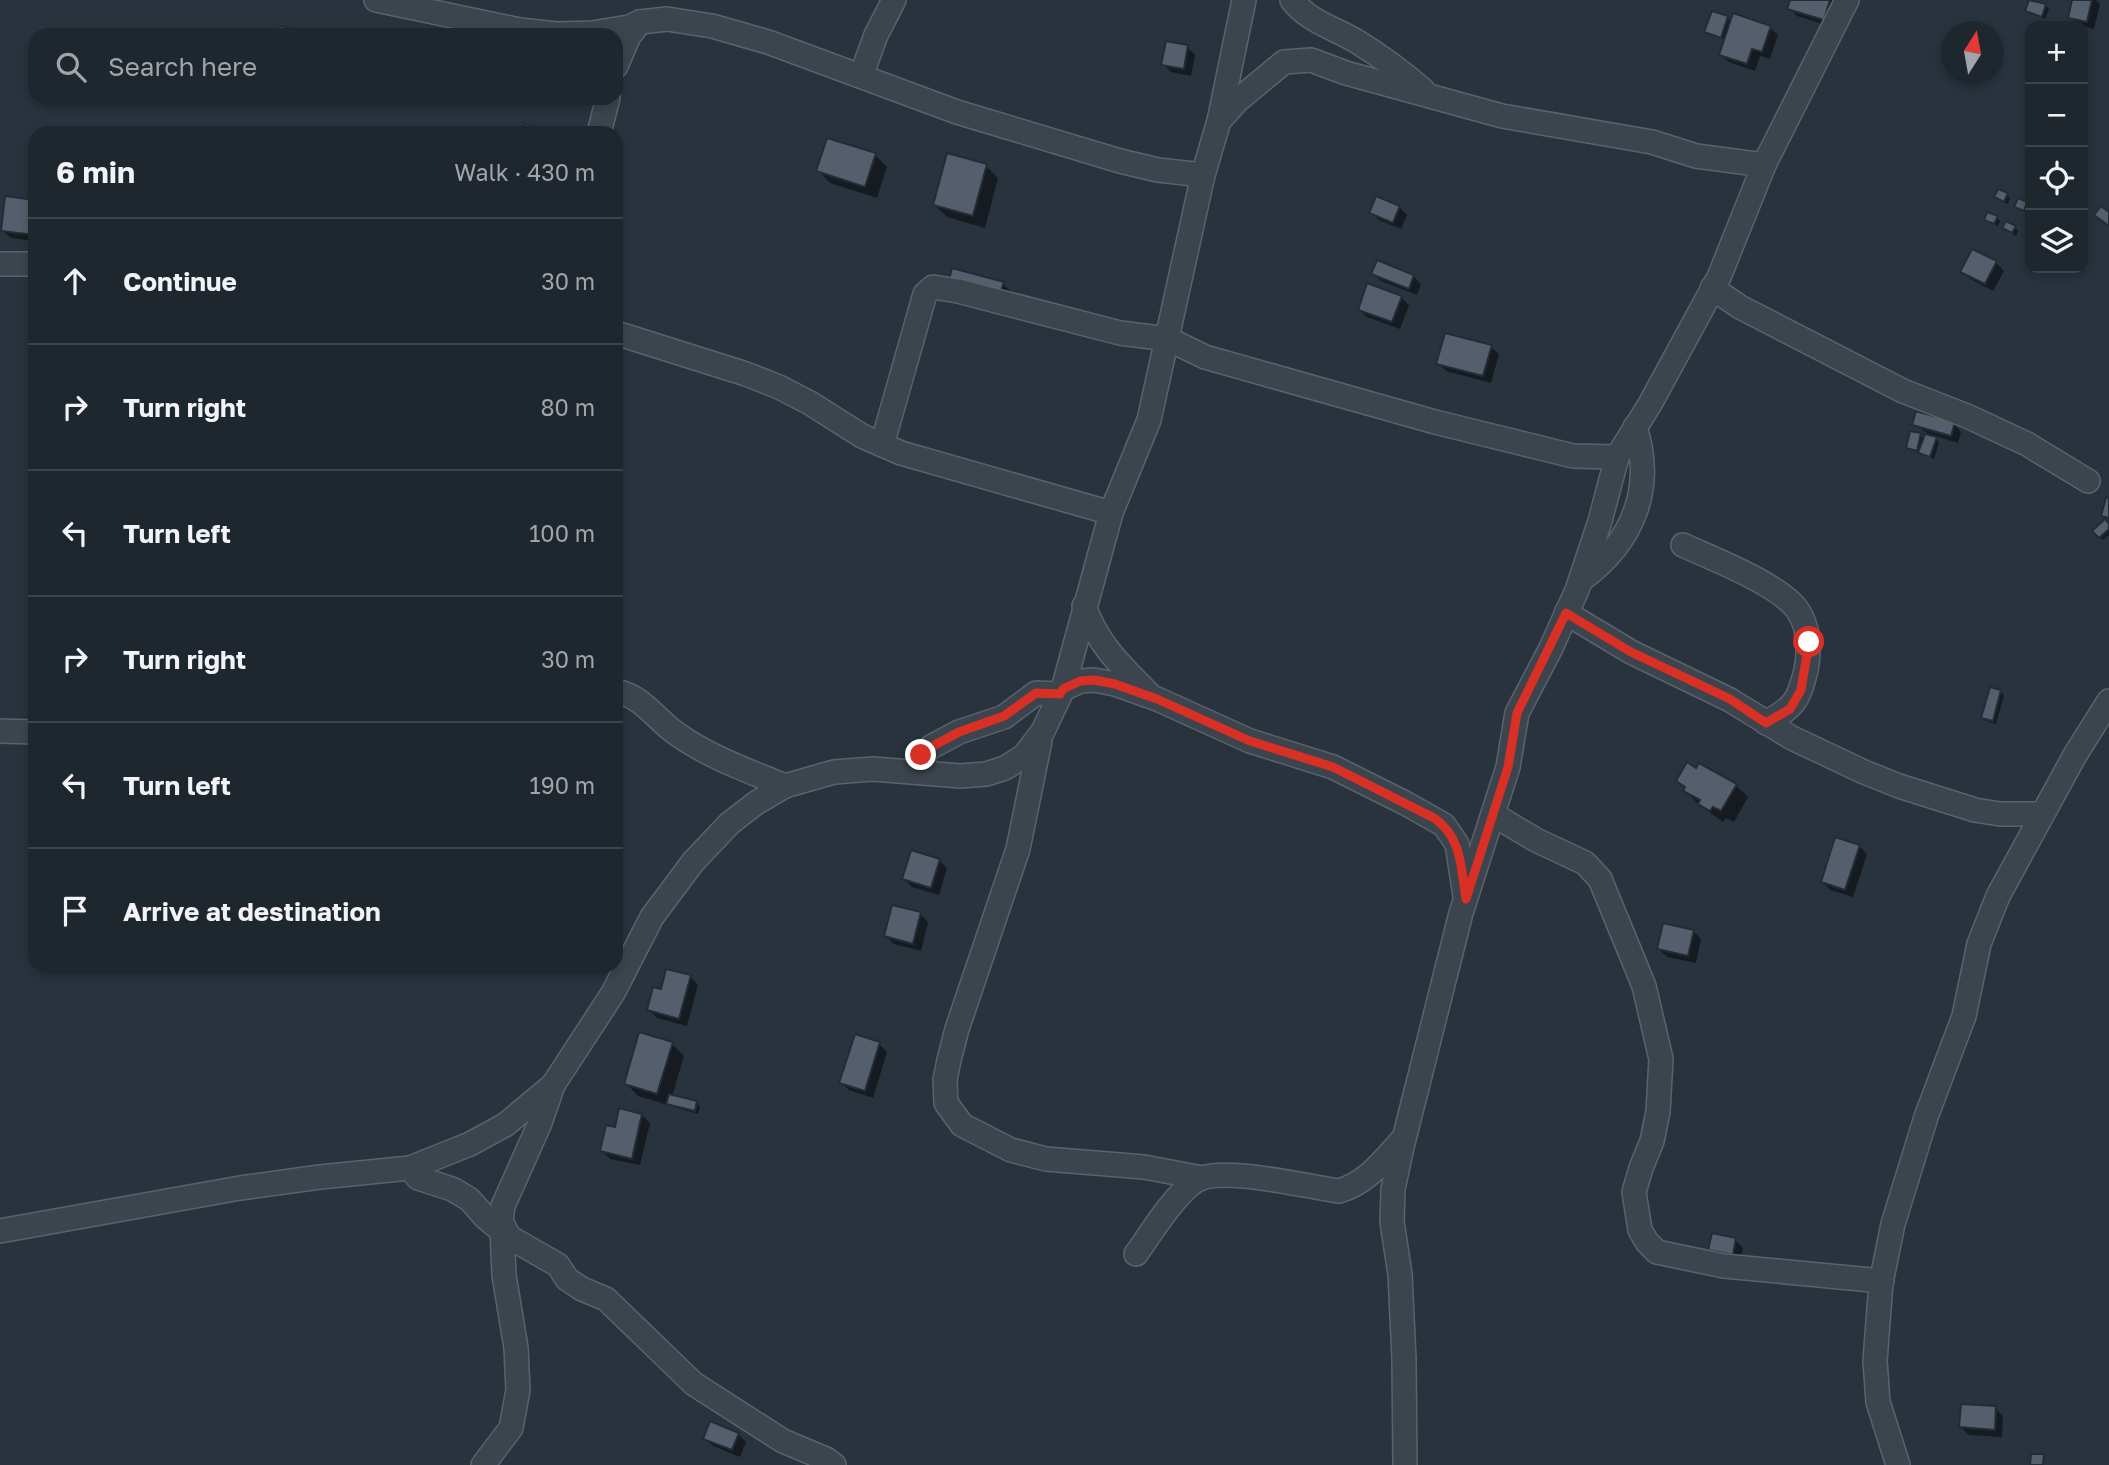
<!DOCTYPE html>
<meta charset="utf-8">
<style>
body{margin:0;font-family:"Golos Text",sans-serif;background:#2b323a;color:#f1f3f6}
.controls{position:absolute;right:21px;top:21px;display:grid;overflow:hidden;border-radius:14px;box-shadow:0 4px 10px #0003}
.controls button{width:63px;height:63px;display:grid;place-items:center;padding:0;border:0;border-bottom:2px solid #3c434a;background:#1e262e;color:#f1f3f6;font:35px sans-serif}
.compass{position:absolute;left:1941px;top:21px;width:63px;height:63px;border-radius:50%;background:#1e262e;box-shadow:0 4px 10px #0003;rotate:11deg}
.stop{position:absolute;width:21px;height:21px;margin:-16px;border:5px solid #d93025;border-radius:50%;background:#fff}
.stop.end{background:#d93025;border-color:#fff;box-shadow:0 2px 7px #0008}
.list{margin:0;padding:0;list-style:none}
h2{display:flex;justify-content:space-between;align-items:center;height:91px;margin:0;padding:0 28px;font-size:30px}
h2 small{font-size:23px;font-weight:400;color:#a1a5aa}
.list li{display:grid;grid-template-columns:46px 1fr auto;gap:21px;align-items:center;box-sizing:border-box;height:126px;padding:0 28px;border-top:2px solid #3c434a}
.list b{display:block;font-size:26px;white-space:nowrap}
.list em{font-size:23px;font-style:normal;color:#a1a5aa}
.icon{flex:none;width:38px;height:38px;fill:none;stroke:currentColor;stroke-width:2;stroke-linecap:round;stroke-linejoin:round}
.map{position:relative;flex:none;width:2109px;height:1465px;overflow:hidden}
.search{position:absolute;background:#1e262e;box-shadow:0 4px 10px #0003;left:28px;top:28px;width:595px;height:77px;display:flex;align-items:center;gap:18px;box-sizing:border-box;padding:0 24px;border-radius:21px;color:#a1a5aa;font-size:26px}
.panel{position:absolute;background:#1e262e;box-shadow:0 4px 10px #0003;left:28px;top:126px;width:595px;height:847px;border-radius:21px}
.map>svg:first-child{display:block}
.shadow{fill:#0007}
.building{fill:#545e6c;stroke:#232c36;stroke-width:2}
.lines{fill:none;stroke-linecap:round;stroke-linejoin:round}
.street-casing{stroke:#5a636c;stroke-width:26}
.street{stroke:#3c454e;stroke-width:23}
.route{stroke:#d93025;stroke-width:9}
</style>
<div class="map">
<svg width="2109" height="1465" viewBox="0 0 2109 1465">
<rect width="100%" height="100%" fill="#28333e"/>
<g class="shadow">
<polygon points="1791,0 1836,0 1832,27 1797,16 1789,8"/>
<polygon points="2074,0 2096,0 2100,4 2094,29 2078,25 2070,17"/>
<polygon points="2045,5 2049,9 2045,19 2031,14 2027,11"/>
<polygon points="1727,18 1732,22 1770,28 1778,35 1770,59 1760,56 1755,71 1729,62 1721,55 1726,40 1706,32"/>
<polygon points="1187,47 1195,55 1191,76 1171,72 1163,64"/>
<polygon points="875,155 887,167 877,198 830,183 818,170"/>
<polygon points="986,166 998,178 985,228 947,217 935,205"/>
<polygon points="2007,195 2010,198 2008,204 1996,197"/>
<polygon points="35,201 35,241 11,238 3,231"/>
<polygon points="2026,203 2030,207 2027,213 2016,207"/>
<polygon points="1399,207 1407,215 1401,229 1379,220 1371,213"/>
<polygon points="1997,218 2000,221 1998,226 1986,219"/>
<polygon points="2015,227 2018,231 2016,236 2004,228"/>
<polygon points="1996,263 2004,271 1993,291 1970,279 1962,271"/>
<polygon points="1373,273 1413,276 1421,284 1417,295 1381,281"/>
<polygon points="1003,284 1011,292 1007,304 958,291"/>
<polygon points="1401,297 1409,305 1400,329 1367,317 1360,310"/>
<polygon points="1491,347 1499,354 1491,383 1446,371 1438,363"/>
<polygon points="1914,424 1954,424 1961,432 1958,443 1932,435 1939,442 1934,459 1908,448 1920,435 1925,440 1927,433"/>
<polygon points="2109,526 2109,535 2103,540 2095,531"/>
<polygon points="2001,692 2004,695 1996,724 1986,721 1983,717"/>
<polygon points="1678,781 1735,785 1748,797 1734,822 1726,818 1723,822 1697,803"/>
<polygon points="1859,846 1867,854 1853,897 1830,890 1823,882"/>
<polygon points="939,860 947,868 939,895 912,887 904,879"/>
<polygon points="920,914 928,922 921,951 894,944 886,936"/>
<polygon points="1693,931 1701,939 1696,963 1667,957 1659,949"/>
<polygon points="690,977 698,985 687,1026 657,1018 649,1010 662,991"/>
<polygon points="856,1036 879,1044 887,1052 873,1098 849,1090 841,1083"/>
<polygon points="672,1044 684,1056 672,1096 696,1103 700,1106 698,1114 638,1096 626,1083"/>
<polygon points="642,1115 650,1123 640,1165 610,1159 602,1151 617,1129"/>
<polygon points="1735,1240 1743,1248 1740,1262 1718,1258 1710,1250"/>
<polygon points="1995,1408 2003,1416 2002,1437 1969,1435 1961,1427"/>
<polygon points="738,1434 746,1442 740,1457 713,1446 705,1438"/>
</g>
<g class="building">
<polygon points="1790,0 1830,0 1824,20 1787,9"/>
<polygon points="2029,0 2046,4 2042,17 2025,11"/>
<polygon points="2072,0 2092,0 2087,22 2068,18"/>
<polygon points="1712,11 1728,16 1721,38 1704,32"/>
<polygon points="1733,13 1771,26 1762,52 1752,49 1747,64 1719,55"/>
<polygon points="280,26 318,33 317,35 279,35"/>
<polygon points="1166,41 1188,45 1184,69 1161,65"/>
<polygon points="525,124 561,133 523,133"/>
<polygon points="827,138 876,153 865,187 816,171"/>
<polygon points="947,153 987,164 973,216 933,205"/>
<polygon points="1998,189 2008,193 2004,202 1994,197"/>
<polygon points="5,196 35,200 35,235 1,231"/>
<polygon points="1376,196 1400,206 1393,223 1369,213"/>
<polygon points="2018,198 2027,202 2024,211 2014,207"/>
<polygon points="2101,206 2109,212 2109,226 2094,215"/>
<polygon points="1987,212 1998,216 1994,224 1984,220"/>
<polygon points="2006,221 2016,226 2012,233 2002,228"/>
<polygon points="1972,249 1997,261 1985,284 1960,272"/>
<polygon points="1377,260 1414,275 1409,289 1371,274"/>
<polygon points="952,268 1004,282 999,297 948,283"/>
<polygon points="1367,283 1402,296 1392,322 1358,310"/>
<polygon points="1445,333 1492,345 1483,376 1436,364"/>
<polygon points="1916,411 1955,422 1951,436 1912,425"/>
<polygon points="1910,431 1921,433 1917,451 1906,448"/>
<polygon points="1925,434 1937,437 1930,457 1918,453"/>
<polygon points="2106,497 2109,498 2109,518 2101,516"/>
<polygon points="2105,519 2109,524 2109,529 2099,538 2092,531"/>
<polygon points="1990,687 2001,690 1993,721 1981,718"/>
<polygon points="1687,762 1696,768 1699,763 1737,784 1721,811 1713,807 1710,811 1698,804 1700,800 1683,791 1685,787 1676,781"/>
<polygon points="1835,837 1860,845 1845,890 1821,882"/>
<polygon points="911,850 940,859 931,888 902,879"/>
<polygon points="892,905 921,912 913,944 884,936"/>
<polygon points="1663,923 1694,930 1688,956 1657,949"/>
<polygon points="666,969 691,975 679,1019 647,1010 653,987 661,989"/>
<polygon points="639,1032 673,1042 657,1094 624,1084"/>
<polygon points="855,1034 880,1042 865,1091 839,1083"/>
<polygon points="669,1094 697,1101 695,1111 666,1104"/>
<polygon points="619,1108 642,1114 632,1159 600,1151 606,1125 615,1127"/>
<polygon points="1712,1233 1736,1238 1733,1255 1708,1250"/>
<polygon points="1961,1404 1996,1406 1995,1430 1959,1427"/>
<polygon points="710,1421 739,1433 732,1450 703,1439"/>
<polygon points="2031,1454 2044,1454 2043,1465 2030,1465"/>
</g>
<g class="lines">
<g class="street-casing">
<g id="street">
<polyline points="376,0 520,30 557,34 592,33 629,27 640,22 667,19 712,26 768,42 957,112 1120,161 1158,170 1203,175"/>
<path d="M1292,0C1308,21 1334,28 1356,41C1379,55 1402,72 1423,90"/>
<polyline points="616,66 629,36 640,22"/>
<polyline points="861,76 876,35 894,0"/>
<polyline points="1219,121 1237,101 1284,62 1311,60 1346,73 1502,116 1652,142 1696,156 1764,165"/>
<polyline points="599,133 608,98"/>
<polyline points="0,264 35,264"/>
<polyline points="1712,288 1740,307 1903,391 1967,416 2027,444 2088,481"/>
<polyline points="616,333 746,374 779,387 810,403 862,436 901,453 1111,513"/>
<polyline points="882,445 925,294 933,287 958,291 1120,333 1168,339 1205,357 1435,422 1573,456 1617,457"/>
<path d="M1683,545C1713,559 1776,583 1796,608C1809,625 1810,649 1806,670C1798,702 1795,706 1766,723"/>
<path d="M1581,580C1633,542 1655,489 1635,427"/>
<path d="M1084,606C1098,644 1119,664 1148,693"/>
<polyline points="1566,613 1631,652 1730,700 1792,738 1864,772 1899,786 1975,810 2000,814 2042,814"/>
<polyline points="1063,689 1080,681 1094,680 1115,684 1157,699 1250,741 1333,767 1405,803 1444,825 1457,844 1465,896"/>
<path d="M616,691C644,697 655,719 677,734C709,757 749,771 785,786"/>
<polyline points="0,731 35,732"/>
<polyline points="1040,741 1018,849 957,1029 949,1060 945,1080 946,1103 962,1125 1011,1150 1046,1159 1144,1167 1202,1178"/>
<polyline points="928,773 921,756 931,747 959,732 1004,717 1036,693 1060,694"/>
<polyline points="1494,815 1536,840 1585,863 1600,879 1644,986 1661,1059 1658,1112 1652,1141 1641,1168 1634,1192 1640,1230 1647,1242 1657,1252 1724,1266 1882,1281"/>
<polyline points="410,1168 418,1178 452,1189 469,1199 486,1218 509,1237 558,1265 567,1279 582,1289 606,1299 694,1384 783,1441 826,1459 834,1465"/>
<polyline points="0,1231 240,1188 320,1177 410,1168 470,1144 505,1125 553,1085 613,993 652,917 693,862 730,823 756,803 785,786 834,772 873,769 961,776 986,774 1005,768 1024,756 1043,731 1063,689 1111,513 1149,420 1203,175 1219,121 1244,0"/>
<polyline points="509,1237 501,1221 503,1206 540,1123 553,1085"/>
<path d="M1136,1254C1152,1232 1172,1198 1194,1182C1217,1164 1308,1187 1339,1191C1367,1183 1383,1161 1402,1140"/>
<polyline points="483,1465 511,1428 518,1390 516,1348 504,1275 502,1231"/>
<polyline points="1405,1465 1404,1359 1400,1274 1392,1222 1393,1189 1402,1147 1461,913 1508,767 1517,713 1551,648 1577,590 1600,521 1617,457 1650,404 1719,277 1764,165 1847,0"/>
<polyline points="1898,1465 1878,1402 1875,1361 1881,1283 1893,1224 1926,1117 1964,1016 1979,944 1998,896 2075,755 2109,701"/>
</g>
</g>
<use href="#street" class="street"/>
</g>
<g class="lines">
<path class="route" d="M921,755L931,747L959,732L1004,716L1036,693L1060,694L1063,689L1080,681L1094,680L1115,684L1157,699L1250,741L1333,767L1434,818C1462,837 1461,868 1466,899L1508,767L1517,713L1566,613L1631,652L1730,699L1766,723L1790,709L1801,690L1809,642"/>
</g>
</svg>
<div class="controls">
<button>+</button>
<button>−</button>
<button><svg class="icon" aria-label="locate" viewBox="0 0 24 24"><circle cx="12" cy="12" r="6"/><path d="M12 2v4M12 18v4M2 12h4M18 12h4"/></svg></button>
<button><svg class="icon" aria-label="layers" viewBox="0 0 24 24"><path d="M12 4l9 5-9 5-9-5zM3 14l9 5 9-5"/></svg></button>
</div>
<svg class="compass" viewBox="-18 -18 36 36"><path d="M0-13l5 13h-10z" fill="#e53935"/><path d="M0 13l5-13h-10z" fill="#a1a5aa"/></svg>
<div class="stop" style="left:1809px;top:642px"></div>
<div class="stop end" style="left:921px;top:755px"></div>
<div class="search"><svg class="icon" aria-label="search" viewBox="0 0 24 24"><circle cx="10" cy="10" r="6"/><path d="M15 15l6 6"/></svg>Search here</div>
<section class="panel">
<h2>6 min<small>Walk · 430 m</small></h2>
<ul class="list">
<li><svg class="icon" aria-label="ahead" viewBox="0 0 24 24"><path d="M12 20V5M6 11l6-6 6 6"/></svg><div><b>Continue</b></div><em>30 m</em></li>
<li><svg class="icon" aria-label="right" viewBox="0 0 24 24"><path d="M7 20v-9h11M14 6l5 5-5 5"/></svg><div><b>Turn right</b></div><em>80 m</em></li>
<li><svg class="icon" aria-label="left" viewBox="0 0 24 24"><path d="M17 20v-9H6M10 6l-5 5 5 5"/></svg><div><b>Turn left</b></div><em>100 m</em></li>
<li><svg class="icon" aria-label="right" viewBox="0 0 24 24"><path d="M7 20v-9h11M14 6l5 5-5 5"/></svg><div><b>Turn right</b></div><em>30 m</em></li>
<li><svg class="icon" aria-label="left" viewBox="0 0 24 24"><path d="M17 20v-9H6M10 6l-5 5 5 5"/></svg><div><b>Turn left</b></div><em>190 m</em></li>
<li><svg class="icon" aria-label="arrive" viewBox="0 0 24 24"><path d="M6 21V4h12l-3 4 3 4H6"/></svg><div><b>Arrive at destination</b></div></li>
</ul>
</section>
</div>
